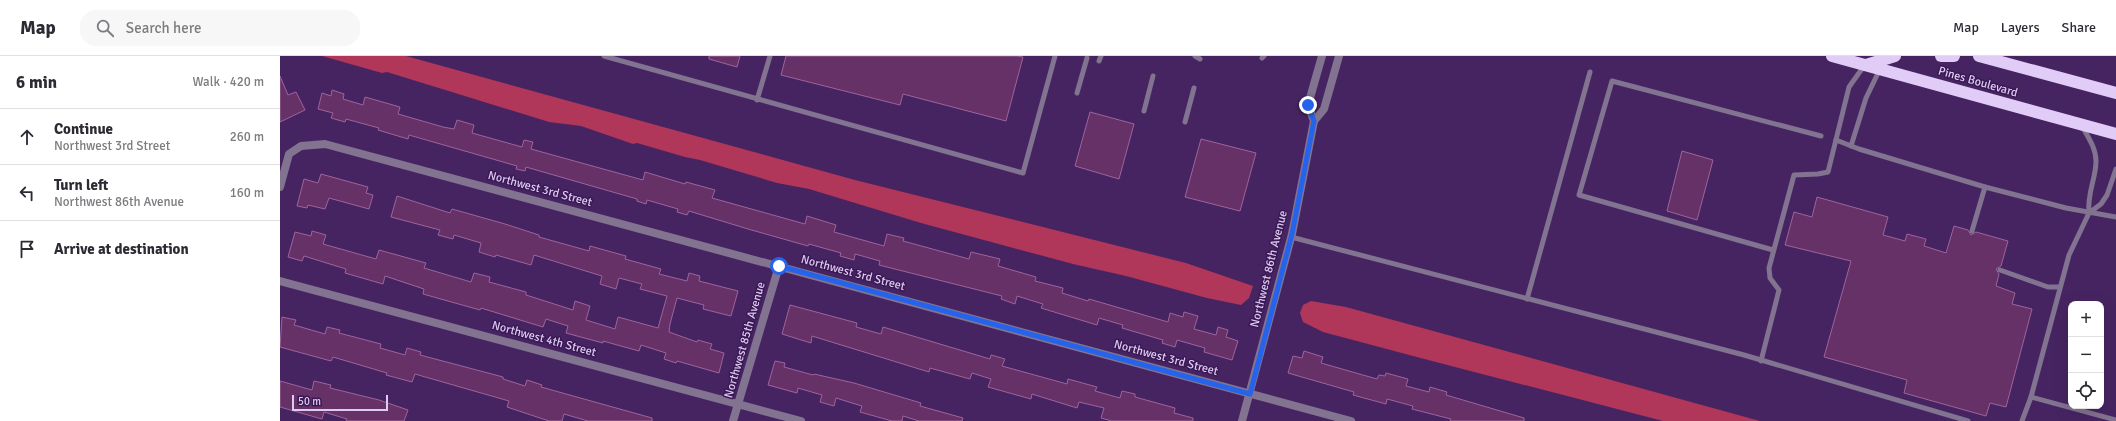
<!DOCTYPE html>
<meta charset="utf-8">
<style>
body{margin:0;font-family:Signika,sans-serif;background:#f7f7f7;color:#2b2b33}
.controls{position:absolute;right:12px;bottom:12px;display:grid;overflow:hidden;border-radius:8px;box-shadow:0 4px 16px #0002}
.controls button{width:36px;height:36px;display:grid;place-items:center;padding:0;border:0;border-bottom:1px solid #e1e1e2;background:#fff;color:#2b2b33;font:20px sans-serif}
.scale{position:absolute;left:12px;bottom:10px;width:96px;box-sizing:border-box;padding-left:4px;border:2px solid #ddcbf0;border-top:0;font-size:11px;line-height:14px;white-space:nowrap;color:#ddcbf0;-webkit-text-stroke:3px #3b1956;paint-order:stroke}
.stop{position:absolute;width:12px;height:12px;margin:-9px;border:3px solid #2563eb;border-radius:50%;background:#fff}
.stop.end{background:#2563eb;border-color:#fff;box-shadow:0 1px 4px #0008}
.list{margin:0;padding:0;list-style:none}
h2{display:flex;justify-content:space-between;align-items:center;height:52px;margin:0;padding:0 16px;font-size:17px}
h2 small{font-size:13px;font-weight:400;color:#7c7c81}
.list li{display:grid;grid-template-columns:26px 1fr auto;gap:12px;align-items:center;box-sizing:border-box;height:56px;padding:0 16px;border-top:1px solid #e1e1e2}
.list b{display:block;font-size:15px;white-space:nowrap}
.list p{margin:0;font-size:13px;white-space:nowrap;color:#7c7c81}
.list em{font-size:13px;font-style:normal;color:#7c7c81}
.icon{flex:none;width:22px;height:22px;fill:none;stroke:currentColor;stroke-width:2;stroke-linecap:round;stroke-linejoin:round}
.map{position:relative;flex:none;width:1836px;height:365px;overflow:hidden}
header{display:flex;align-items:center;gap:24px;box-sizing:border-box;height:56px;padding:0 20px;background:#fff;border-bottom:1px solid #e1e1e2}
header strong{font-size:19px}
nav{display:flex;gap:22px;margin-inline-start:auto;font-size:14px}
.search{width:280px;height:36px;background:#f7f7f7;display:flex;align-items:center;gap:10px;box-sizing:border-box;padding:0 14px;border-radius:16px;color:#7c7c81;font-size:15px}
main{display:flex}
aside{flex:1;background:#fff}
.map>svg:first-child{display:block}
.water{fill:#b0365a}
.building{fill:#663166;stroke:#9d649d}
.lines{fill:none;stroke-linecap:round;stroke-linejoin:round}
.lane{stroke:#827391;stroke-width:5}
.street{stroke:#827391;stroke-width:8}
.highway{stroke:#e1ccf8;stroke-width:12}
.route{stroke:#2563eb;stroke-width:5}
.labels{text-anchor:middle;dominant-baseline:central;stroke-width:3;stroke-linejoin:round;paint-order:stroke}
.street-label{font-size:12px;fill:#ddcbf0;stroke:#3b1956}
</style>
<header>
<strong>Map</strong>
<div class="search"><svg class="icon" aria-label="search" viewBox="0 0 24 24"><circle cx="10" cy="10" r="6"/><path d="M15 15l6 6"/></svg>Search here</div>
<nav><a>Map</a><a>Layers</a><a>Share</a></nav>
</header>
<main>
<aside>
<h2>6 min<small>Walk · 420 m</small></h2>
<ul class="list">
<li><svg class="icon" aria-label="ahead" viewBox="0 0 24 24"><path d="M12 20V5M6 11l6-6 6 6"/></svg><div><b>Continue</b><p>Northwest 3rd Street</p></div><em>260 m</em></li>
<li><svg class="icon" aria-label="left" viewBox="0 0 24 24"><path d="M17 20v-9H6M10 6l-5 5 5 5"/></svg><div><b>Turn left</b><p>Northwest 86th Avenue</p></div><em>160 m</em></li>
<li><svg class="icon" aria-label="arrive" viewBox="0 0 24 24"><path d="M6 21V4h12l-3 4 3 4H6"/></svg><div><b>Arrive at destination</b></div></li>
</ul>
</aside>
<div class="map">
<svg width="1836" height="365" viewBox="0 0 1836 365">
<rect width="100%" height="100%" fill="#462461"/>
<g class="water">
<polygon points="42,0 126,0 575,124 906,207 973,230 969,242 961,249 927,242 846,220 793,208 641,167 529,133 497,127 420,104 405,101 357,87 353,88 301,70 269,66 107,16 102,17"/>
<polygon points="1031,245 1066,251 1480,365 1383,365 1133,300 1043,276 1023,266 1020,257 1023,249"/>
</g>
<g class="building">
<polygon points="429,0 460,0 457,11 429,3"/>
<polygon points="506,0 737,0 743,1 726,65 623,38 620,49 501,19"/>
<polygon points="0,20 8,39 16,36 25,54 0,66"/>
<polygon points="52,34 64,38 63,43 83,49 85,41 120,51 118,58 163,71 174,73 177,64 194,69 192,77 242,91 244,84 253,86 251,93 363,124 365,116 405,128 406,126 435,134 432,142 525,168 527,160 556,169 554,176 604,190 607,178 624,182 623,185 689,203 691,196 720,203 718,210 756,221 755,225 783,232 782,237 808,245 809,243 888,266 890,257 903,261 904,256 918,260 914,273 936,279 938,271 948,274 946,281 958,285 952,304 924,296 925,292 897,284 895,291 882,287 883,284 842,272 843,269 819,262 817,269 761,252 763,248 737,240 735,248 721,243 722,240 599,209 600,205 575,198 574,204 560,200 561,197 529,188 528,190 468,173 409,155 407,159 397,156 398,153 367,144 366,148 357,145 357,143 246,111 245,115 236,113 237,110 129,79 128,83 98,74 99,72 66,63 65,66 51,62 53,57 38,53 42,37 51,40"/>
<polygon points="810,56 854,68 839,123 795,110"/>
<polygon points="921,83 976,97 960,155 905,141"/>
<polygon points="1402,95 1433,104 1417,164 1387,155"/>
<polygon points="41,118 88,131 86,137 93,139 89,153 49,142 45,153 28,149 27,152 17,150 24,123 38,127"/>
<polygon points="117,140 170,157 172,153 225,168 259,179 259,181 309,195 310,190 346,200 345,203 381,213 379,218 407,225 409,217 420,220 419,225 458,235 451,260 423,253 424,249 397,242 390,268 389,276 417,286 418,284 432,288 430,293 444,297 439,317 397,305 396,307 384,303 386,297 361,289 359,295 323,285 323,287 286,277 288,270 266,263 263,271 201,252 200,254 143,238 144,233 105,220 103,228 65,217 66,213 24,200 22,205 8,201 15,176 31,180 32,175 46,179 43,188 96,203 99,194 146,207 144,212 191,226 194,217 210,221 209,226 246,236 246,239 293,254 295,245 310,250 306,264 335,273 338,261 378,272 387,240 360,233 362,228 339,222 336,233 320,228 322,220 254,199 251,209 216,199 215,201 199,196 201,187 174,179 173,183 158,179 160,174 111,161"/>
<polygon points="1537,141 1608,161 1603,179 1625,185 1627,178 1646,183 1644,190 1666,197 1674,170 1688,174 1691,179 1696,176 1728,185 1721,210 1716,213 1719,218 1716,230 1735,237 1732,248 1752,253 1726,351 1710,347 1706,360 1624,337 1627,324 1544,301 1571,205 1505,189 1514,156 1532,161"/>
<polygon points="510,249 577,267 576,271 601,278 603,271 710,303 711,299 725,303 722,310 787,328 788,323 817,331 815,335 840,342 842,335 855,338 855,341 895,352 894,357 913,362 913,365 832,365 821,362 824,352 799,346 797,352 752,338 751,343 708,331 711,323 692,317 690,323 650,312 649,316 532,280 531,287 502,278"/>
<polygon points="2,261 16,264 14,269 45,278 47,271 60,274 59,277 101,288 100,292 125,299 127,292 141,296 140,299 223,321 223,323 245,330 247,324 262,329 261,331 372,362 372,365 308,365 284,358 282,365 269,365 227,351 229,345 135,318 132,326 106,319 107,317 53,301 51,305 0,291"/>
<polygon points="1024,295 1043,301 1041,307 1097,323 1099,319 1105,320 1106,317 1128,323 1126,330 1149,336 1150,331 1167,336 1166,339 1244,362 1244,365 1170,365 1171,363 1132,353 1133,350 1107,343 1106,348 1073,339 1074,336 1008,317 1013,300 1022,302"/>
<polygon points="495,305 505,307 504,311 533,319 534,318 574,327 641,347 640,350 683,362 682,365 639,365 623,360 622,365 612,365 580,356 582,350 556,342 554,350 540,346 542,339 518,332 517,337 488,329"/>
<polygon points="0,325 32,334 34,325 51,329 50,332 99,344 128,354 124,365 66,365 67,363 44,356 42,363 0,351"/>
</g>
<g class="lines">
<g class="lane">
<polyline points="324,0 743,117 775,0"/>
<polyline points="915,0 920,3"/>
<polyline points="982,2 984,0"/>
<polyline points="819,5 821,0"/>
<polyline points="797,37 807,2"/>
<polyline points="477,44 490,0"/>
<polyline points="864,55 873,20"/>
<polyline points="905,66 914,32"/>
<path d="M1802,70C1808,81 1816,92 1816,105C1816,123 1807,136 1809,157"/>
<polyline points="1556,84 1579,93 1705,131 1786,152 1836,161"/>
<polyline points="1571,90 1586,42 1600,13"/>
<polyline points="1692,175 1705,131"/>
<polyline points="1011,181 1464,299 1688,365"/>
<polyline points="1493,194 1299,139 1332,25 1541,80"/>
<polyline points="1720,214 1768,231 1780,231"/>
<polyline points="1247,243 1310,16"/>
<polyline points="1481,305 1499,234 1490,222 1489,212 1514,119 1538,118 1548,116 1569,31 1584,10"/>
<polyline points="1751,341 1836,364"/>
<polyline points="1742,365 1751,341 1789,199 1809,157 1821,148 1827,139 1836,113"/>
</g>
<g class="street">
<polyline points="1034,65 1028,49 1042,0"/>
<polyline points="0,131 9,98 21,90 45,88 1071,365"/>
<polyline points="0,225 521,365"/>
<polyline points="453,365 499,210"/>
<polyline points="962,365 1012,178 1034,65 1044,53 1059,0"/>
</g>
<g class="highway">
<polyline points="1552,0 1836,78"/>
<polyline points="1661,0 1674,0"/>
<polyline points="1699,0 1836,37"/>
<polyline points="1586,9 1615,0"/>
</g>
</g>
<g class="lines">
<polyline class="route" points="499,210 970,338 1012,178 1034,65 1028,49"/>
</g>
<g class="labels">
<g class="street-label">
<text transform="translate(1698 26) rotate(16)">Pines Boulevard</text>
<text transform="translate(260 133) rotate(15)">Northwest 3rd Street</text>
<text transform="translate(989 213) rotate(-76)">Northwest 86th Avenue</text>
<text transform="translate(573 217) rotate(15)">Northwest 3rd Street</text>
<text transform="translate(264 283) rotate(15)">Northwest 4th Street</text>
<text transform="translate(465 284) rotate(-74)">Northwest 85th Avenue</text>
<text transform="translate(886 302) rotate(15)">Northwest 3rd Street</text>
</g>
</g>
</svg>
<div class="controls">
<button>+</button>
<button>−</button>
<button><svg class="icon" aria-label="locate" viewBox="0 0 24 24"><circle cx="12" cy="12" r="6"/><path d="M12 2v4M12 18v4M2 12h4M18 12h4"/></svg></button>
</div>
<div class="scale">50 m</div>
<div class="stop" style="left:499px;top:210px"></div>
<div class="stop end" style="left:1028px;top:49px"></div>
</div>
</main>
